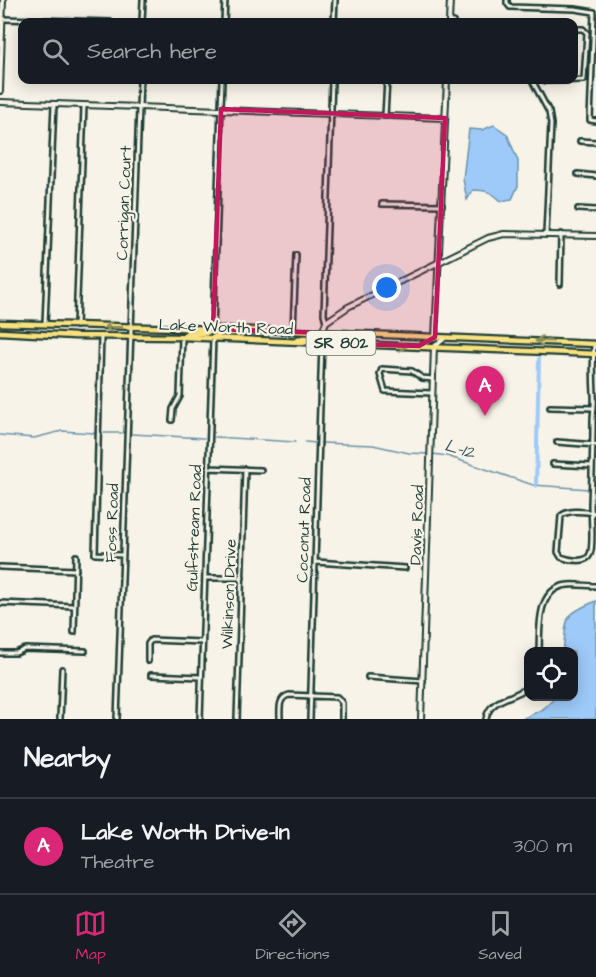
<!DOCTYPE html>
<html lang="en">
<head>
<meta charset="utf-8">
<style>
	:root { --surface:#171b24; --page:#20242c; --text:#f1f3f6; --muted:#9ea1a6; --line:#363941; --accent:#db2777 }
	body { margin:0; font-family:"Architects Daughter",sans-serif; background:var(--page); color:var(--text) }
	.controls { position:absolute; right:18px; bottom:18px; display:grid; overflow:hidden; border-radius:12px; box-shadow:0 3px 15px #0003 }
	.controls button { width:54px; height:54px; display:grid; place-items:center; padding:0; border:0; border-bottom:2px solid var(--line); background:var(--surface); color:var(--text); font:30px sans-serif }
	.you { position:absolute; left:387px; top:288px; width:21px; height:21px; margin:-15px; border:4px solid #fff; border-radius:50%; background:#1a73e8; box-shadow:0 0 0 9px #1a73e833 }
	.badge { display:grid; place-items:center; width:39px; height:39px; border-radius:50%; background:var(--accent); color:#fff; font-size:20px; font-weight:700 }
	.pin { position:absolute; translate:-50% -50px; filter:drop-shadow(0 2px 3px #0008) }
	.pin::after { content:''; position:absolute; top:32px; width:21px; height:18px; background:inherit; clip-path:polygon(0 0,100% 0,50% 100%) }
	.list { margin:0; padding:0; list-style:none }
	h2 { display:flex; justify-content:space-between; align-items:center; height:78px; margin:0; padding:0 24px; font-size:26px }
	h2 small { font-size:20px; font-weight:400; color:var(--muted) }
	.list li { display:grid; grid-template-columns:39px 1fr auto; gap:18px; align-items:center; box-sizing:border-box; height:96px; padding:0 24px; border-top:2px solid var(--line) }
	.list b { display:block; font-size:22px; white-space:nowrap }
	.list p { margin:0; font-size:20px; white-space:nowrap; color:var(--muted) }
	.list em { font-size:20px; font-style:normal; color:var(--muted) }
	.icon { flex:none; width:33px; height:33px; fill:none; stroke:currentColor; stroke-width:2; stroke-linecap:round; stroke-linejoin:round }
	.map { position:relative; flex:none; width:596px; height:719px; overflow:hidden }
	.search { position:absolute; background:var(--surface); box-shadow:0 3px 15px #0003; left:18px; right:18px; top:18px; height:66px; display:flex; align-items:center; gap:15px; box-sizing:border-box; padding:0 21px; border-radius:12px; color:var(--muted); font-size:22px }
	.sheet { height:174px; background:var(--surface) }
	nav { display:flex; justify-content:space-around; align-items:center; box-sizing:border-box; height:84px; border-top:2px solid var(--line); background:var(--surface); font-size:16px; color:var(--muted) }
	nav a { display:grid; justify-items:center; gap:3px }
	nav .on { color:var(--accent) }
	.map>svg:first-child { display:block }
</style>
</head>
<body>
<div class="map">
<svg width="596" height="719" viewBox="0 0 596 719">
	<rect width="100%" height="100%" fill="#f7f3e8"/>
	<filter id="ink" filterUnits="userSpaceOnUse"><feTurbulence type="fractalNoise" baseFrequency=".0167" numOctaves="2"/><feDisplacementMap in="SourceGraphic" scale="12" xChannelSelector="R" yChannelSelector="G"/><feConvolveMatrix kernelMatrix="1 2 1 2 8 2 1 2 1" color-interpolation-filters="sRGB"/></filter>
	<g filter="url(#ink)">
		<!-- water -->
		<path fill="#9dcaf8" stroke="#6b92aa" stroke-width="1.5" d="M494,125l13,9 11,27v25l-6,13 -11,2c-9,-9 -15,-11 -28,-11l-6,10 -4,-21 6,-50 13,1z
			M596,601v118h-74l21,-10 13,-12 18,-1v-44l-11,-1c5,-35 -2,-35 33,-50z"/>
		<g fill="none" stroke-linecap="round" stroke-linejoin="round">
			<!-- stream -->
			<path stroke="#6b92aa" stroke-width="1.5" d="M102,433h20
				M132,434l72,4
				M0,435l34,3 28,-7 32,2
				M215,437l80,5
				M305,442l11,1
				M322,443l51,2 36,8 19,1
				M433,454l14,2 86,29 56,4
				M595,489h1"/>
			<!-- canal -->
			<path stroke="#9dcaf8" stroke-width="4" d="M536,486l3,-127"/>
			<!-- minor casing -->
			<g stroke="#1f3d34" stroke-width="8">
				<path id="minor" d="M507,0v3l3,4 65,2 19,3 -4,108 6,1
					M3,19l107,3
					M142,22l1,-22
					M224,22l1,-22
					M334,22l1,-22
					M451,22h2
					M532,80l17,32 2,12 -5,110
					M543,80l4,1 37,-1 3,-47 -4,-4h-9
					M385,116l2,-36
					M580,141l16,1
					M578,174l18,2
					M382,204l60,1
					M578,209l18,1
					M560,284l1,-50
					M326,322l-2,-8 8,-234
					M45,324l9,-220
					M76,326l8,-220
					M213,329l9,-249
					M293,331l3,-76
					M101,336l-6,218 28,1
					M594,344c-1,17 -1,33 0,50 1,9 -1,18 -1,27 0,28 -1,55 -2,83 0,11 3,42 -1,50 -3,10 -22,6 -29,3l-3,-5 3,-36c8,-7 24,-4 35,-3
					M432,393l-47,-2 -5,-17 2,-5 30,2 10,7 11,1
					M550,407l43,1
					M172,420l1,-11 7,-13 2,-59
					M557,442l39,3
					M553,464l39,2
					M208,468l53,2
					M316,562l89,6
					M0,567l76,3
					M205,578h37
					M0,603l74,3
					M74,632l2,-76
					M539,652c1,-24 -3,-64 29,-67 9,-1 19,1 28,1
					M0,653h16l9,-4 60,2
					M148,661v-17l3,-4 51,2
					M151,675l50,2
					M368,677l55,4
					M60,719l2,-50
					M117,719l23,-639
					M200,719l13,-381
					M237,719l8,-250
					M280,719c0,-10 -2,-21 9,-24l48,2 5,6v16
					M310,719l12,-376
					M486,719c3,-21 29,-21 42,-32"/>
			</g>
			<!-- tertiary casing -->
			<g stroke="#1f3d34" stroke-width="8">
				<path id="tertiary" d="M449,22l1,-22
					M0,91l3,-91
					M0,102l445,16
					M322,332l4,-10 22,-15 140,-69 16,-4 92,2
					M420,346l15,-9 12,-257
					M421,719l13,-372 11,-9"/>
			</g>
			<!-- primary casing -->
			<g stroke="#1f3d34" stroke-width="9">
				<path id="primary" d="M0,323l293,8 303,13
					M0,332l75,4 107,1 414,17
					M183,336l4,-3h19l7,-4
					M213,338l7,-5h20l3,-3
					M297,340l5,-2h16l4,-6
					M322,343l4,-6 21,-2"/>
			</g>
			<!-- minor -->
			<use href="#minor" stroke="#f7f3e8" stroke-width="3"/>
			<!-- tertiary -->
			<use href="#tertiary" stroke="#f7f3e8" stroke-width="4"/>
			<!-- primary -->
			<use href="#primary" stroke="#fae180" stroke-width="4.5"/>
		</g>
		<!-- one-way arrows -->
		<defs><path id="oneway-shaft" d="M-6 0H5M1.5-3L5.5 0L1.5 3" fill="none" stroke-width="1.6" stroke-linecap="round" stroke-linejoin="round" transform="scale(1.5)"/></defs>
		<g stroke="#8c8f5a">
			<use href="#oneway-shaft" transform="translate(113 327) rotate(-179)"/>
			<use href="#oneway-shaft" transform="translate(544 341) rotate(-178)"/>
			<use href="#oneway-shaft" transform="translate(398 346) rotate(2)"/>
		</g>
	</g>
	<!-- marked area -->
	<path fill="#c2185b" fill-opacity="0.2" stroke="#c2185b" stroke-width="4.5" stroke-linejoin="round" d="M221,109l224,9 -10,219 -16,9 -97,-3 2,-10 -111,-4z"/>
	<g text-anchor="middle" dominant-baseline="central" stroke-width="4.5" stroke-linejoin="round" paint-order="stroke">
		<!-- shield labels -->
		<rect fill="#f7f3e8" stroke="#60746a" stroke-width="1.5" x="306.5" y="331" width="69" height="24" rx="4.5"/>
		<g font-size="15" font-weight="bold" fill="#1f3d34">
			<text x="341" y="343">SR 802</text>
		</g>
		<!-- street labels -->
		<g font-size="16" fill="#1f3d34" stroke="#f7f3e8">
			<text transform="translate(124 203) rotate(-88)">Corrigan Court</text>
			<text transform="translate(226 327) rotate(2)">Lake Worth Road</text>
			<text transform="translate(112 523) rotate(-88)">Foss Road</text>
			<text transform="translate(417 525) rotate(-88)">Davis Road</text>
			<text transform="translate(194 528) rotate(-88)">Gulfstream Road</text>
			<text transform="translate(304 530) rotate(-88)">Coconut Road</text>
			<text transform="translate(229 594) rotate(-88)">Wilkinson Drive</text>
		</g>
		<!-- water labels -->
		<g font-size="18" font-style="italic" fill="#38595b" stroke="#f7f3e8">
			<text transform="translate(460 449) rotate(16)">L-12</text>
		</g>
	</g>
</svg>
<div class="controls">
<button><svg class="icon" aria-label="locate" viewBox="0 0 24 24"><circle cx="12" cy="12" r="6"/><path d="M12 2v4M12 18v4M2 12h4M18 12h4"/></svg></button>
</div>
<div class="you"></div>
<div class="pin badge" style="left:485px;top:416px">A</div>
<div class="search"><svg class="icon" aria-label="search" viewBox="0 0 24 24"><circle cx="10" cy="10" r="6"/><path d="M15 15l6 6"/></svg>Search here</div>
</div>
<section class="sheet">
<h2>Nearby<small></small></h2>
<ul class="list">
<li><span class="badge">A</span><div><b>Lake Worth Drive-In</b><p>Theatre</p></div><em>300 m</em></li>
</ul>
</section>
<nav>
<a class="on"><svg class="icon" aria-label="map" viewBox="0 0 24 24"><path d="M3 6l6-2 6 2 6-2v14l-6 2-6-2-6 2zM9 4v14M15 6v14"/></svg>Map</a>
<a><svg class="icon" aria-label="directions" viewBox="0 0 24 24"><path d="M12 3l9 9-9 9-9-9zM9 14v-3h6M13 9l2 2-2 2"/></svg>Directions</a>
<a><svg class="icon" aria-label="saved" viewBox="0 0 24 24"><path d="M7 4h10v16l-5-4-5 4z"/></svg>Saved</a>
</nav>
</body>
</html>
